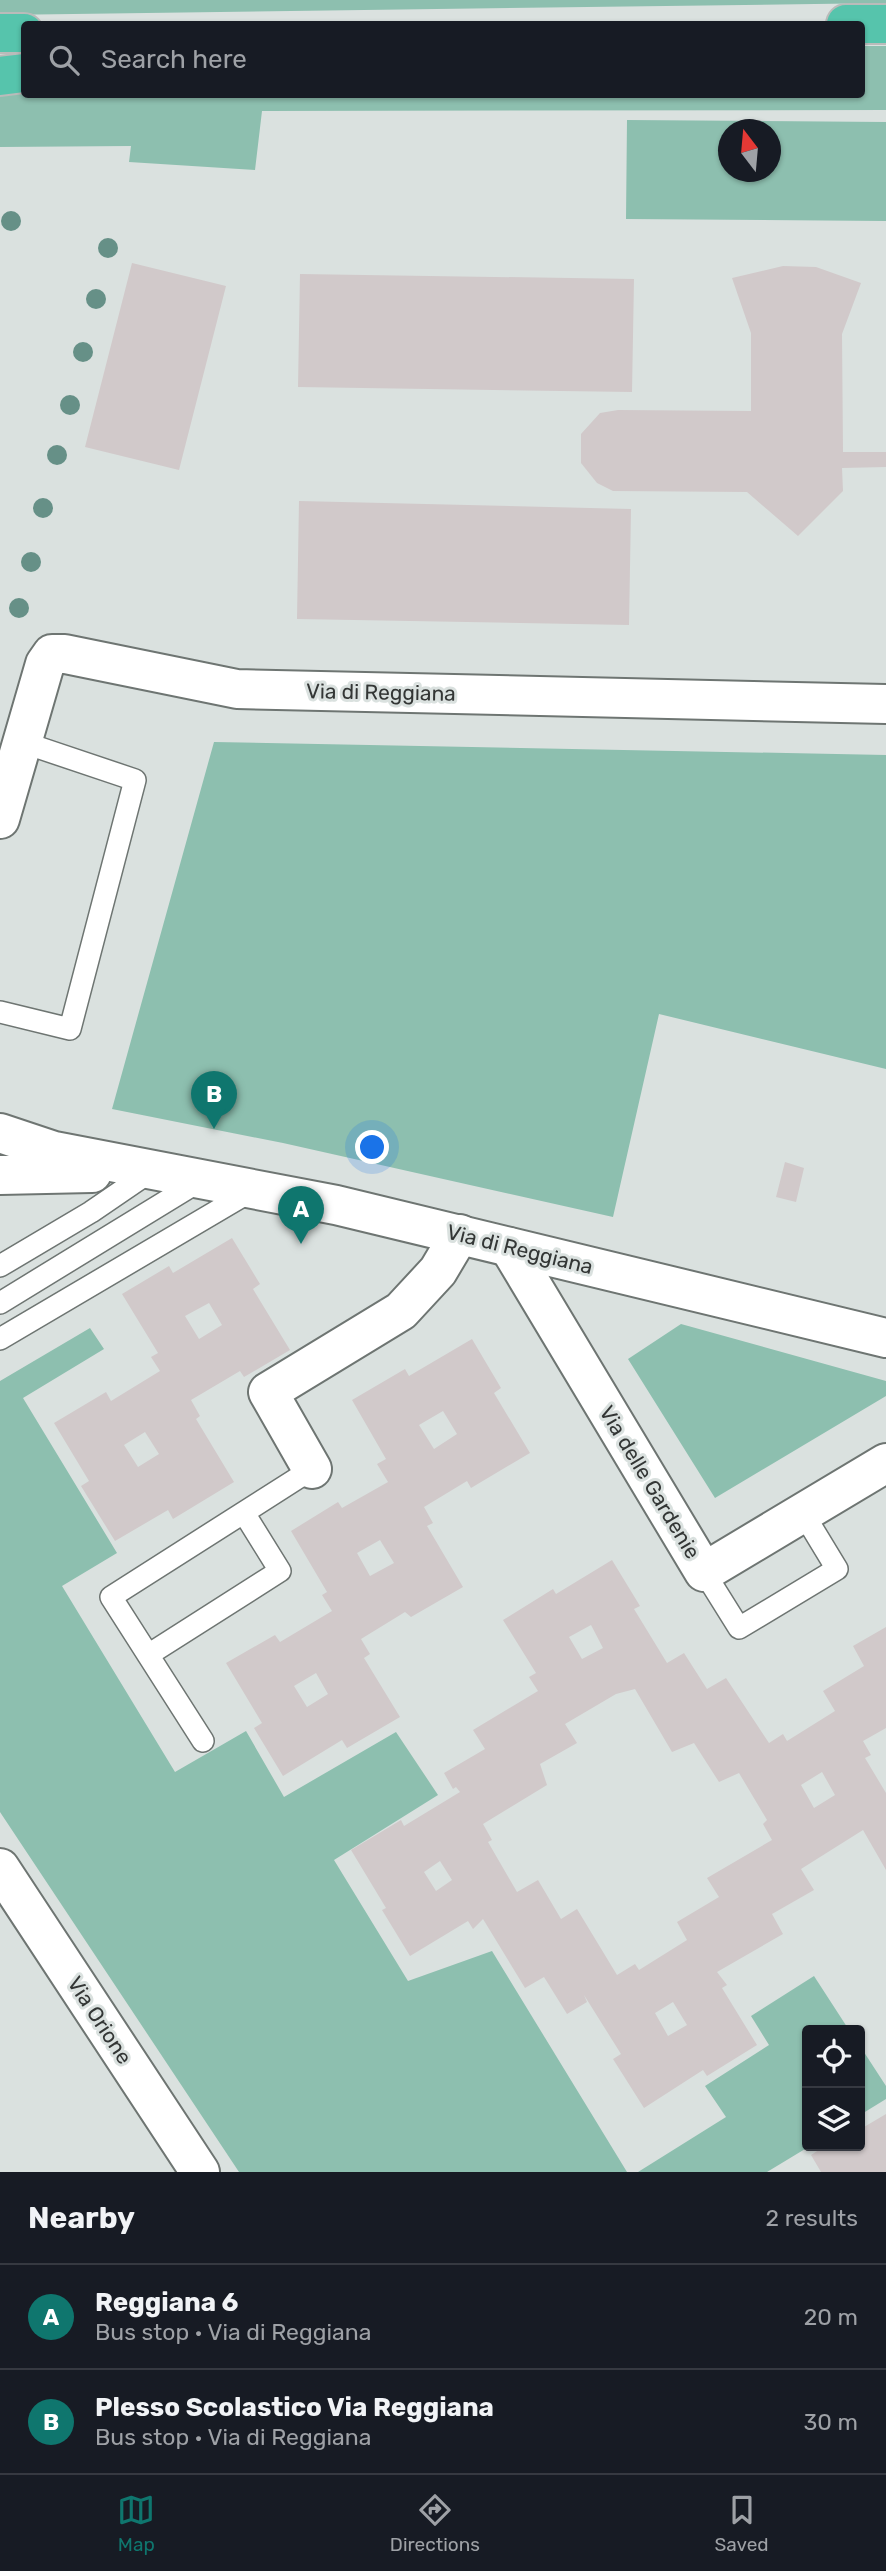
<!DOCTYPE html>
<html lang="en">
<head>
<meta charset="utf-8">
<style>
	:root { --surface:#171b24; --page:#20242c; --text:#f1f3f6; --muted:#9ea1a6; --line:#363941; --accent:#0f766e }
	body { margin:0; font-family:Rubik,sans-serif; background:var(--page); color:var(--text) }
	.controls { position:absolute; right:21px; bottom:21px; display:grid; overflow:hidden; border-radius:7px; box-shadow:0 2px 5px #0004 }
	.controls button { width:63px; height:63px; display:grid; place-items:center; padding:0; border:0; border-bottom:2px solid var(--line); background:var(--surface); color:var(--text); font:35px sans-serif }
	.compass { position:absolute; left:718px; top:119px; width:63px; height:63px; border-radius:50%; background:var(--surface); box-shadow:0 2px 5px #0004; rotate:344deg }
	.you { position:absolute; left:373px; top:1148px; width:24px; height:24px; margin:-18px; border:5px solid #fff; border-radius:50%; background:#1a73e8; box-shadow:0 0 0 10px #1a73e833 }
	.badge { display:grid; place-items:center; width:46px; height:46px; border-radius:50%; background:var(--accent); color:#fff; font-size:23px; font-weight:700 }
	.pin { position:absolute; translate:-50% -58px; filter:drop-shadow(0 2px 4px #0008) }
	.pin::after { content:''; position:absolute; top:37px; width:24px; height:21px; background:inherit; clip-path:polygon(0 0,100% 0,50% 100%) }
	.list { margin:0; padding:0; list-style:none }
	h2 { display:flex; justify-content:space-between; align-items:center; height:91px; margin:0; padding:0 28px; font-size:30px }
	h2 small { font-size:23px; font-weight:400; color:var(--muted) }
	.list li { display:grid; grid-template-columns:46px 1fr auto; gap:21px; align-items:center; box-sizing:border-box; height:105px; padding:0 28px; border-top:2px solid var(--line) }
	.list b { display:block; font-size:26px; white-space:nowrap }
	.list p { margin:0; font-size:23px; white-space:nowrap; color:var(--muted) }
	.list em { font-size:23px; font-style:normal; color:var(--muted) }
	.icon { flex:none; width:38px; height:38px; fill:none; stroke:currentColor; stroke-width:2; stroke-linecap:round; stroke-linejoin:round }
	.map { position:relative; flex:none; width:886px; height:2172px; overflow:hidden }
	.search { position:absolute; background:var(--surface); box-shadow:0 2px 5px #0004; left:21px; right:21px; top:21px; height:77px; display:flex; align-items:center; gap:18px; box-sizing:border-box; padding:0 24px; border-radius:7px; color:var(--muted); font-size:26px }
	.sheet { height:301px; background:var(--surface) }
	nav { display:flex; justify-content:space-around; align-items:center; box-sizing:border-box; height:98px; border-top:2px solid var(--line); background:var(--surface); font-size:19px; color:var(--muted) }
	nav a { display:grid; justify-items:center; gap:4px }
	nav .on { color:var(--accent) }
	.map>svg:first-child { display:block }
</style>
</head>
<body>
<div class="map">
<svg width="886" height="2172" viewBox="0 0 886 2172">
	<rect width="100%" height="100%" fill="#dae1df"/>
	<!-- green -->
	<path fill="#8dbfaf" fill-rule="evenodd" d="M0,0h886v3l-886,12z
		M862,46h24v64l-624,1 -7,59 -126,-8 2,-16 -131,1v-51l24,-6v4h838z
		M627,120l259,2v99l-260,-2zM728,130h42v42h-42z
		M214,742l672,13v314l-227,-55 -46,203 -330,-74 -171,-34z
		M681,1324l205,57v15l-171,102 -87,-139z
		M90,1328l14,21 -81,49 94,155 -55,33 113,186 71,-41 38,66 112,-65 42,63 -104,65 74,121 84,-30 135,221h-388l-239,-360v-431z
		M814,1976l35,54h-42v116h3l-43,26h-129l88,-55 -21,-31 64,-41 -18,-29z
		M860,2046l26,40v13l-26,16z"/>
	<!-- building -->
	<path fill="#d1c9ca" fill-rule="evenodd" d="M132,263l94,23 -47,184 -94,-23z
		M783,266l33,1 45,16 -19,51 1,118h43v15l-44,1 1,23 -45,45 -51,-44 -134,-1 -16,-8 -16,-20v-29l19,-21 18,-3 133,1v-78l-19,-55z
		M300,274l334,5 -2,113 -334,-5z
		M299,501l332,8 -2,116 -332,-6z
		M785,1162l19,6 -8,34 -20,-5z
		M232,1238l28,46 -7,5 37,61 -46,27 -4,-6 -49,29 9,16 -4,3 38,63 -61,37 -5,-9 -53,31 -34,-55 8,-5 -35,-58 52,-31 5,9 49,-30 -9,-14 7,-4 -36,-59 47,-28 4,7zM209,1303l13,22 -23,14 -14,-23zM145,1432l14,22 -21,13 -14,-22z
		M472,1339l29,49 -7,5 36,60 -59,35 -4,-7 -43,26 9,16 -6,3 36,61 -52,30 -6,-5 -44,27 9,15 -6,4 36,59 -53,31 -5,-8 -59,36 -29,-48 8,-5 -36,-60 49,-28 5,7 52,-31 -10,-16 5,-3 -36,-61 47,-29 4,6 46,-26 -11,-18 9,-5 -34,-59 53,-31 4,7zM443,1411l14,23 -23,15 -15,-24zM380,1540l14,23 -24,13 -13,-23zM316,1673l12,21 -21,13 -13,-21z
		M612,1560l28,46 -6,3 33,54 17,-10 23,36 19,-11 43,65 14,-9 4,7 48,-30 -12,-20 41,-25 -11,-20 33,-19v101l-23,13 8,14 -6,3 21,35v77l-23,-40 -62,39 13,21 -42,24 11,20 -66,38 10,13 -5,3 35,57 -50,31 -4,-6 -59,38 -31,-49 8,-5 -37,-59 3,7 -20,12 -23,-37 -19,11 -42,-69 -10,10 -5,-8 -58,35 -28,-46 4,-2 -35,-58 50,-30 3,6 56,-34 -4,-5 -3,2 -9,-16 41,-24 -12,-19 65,-39 -9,-14 7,-4 -33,-53 50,-31 3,5zM591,1625l12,23 -21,11 -13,-22zM635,1689l37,63 22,-9 25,39 20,-9 28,47 -4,4 9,16 -65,38 12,19 -42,25 10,18 -48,30 -4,-6 -18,11 -40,-66 -16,10 -23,-39 -21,12 -29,-50 4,-2 -9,-16 64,-39 -7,-21 37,-21 -12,-19 51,-30zM822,1772l13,23 -21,13 -13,-23zM440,1861l12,19 -16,11 -12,-19zM673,2002l14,23 -19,11 -13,-23z
		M886,2114v58h-65l-10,-17 14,-9h35v-22l2,-1 2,4z"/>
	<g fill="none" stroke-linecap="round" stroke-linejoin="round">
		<!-- service casing -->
		<g stroke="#6e7572" stroke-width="24">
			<path id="service" d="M0,1012l70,17 65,-249 -113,-38
				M0,1266l91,-54 60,-41
				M0,1303l201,-123
				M0,1339l251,-148
				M704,1572l35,56 98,-59 -34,-56
				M148,1655l132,-84 -36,-58
				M203,1741l-92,-144 201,-128"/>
		</g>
		<!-- minor casing -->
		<g stroke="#6e7572" stroke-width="42">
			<path id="minor" d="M0,819l45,-155 7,-10h13l172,35 649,15
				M509,1247l195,325 182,-109
				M312,1469l-44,-77 133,-81 37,-40 22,-37
				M0,1868l200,304"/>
		</g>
		<!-- tertiary casing -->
		<g stroke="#6e7572" stroke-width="42">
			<path id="tertiary" d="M0,1133l54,18 282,54 550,133
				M0,1175l92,-2"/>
		</g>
		<!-- trunk casing -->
		<g stroke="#babbba" stroke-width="42">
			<path id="trunk" d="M846,24h40
				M0,33h24
				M0,76l24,-3"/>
		</g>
		<!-- service -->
		<use href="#service" stroke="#fff" stroke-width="21"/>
		<!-- minor -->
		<use href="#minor" stroke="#fff" stroke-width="38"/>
		<!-- tertiary -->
		<use href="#tertiary" stroke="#fff" stroke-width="38"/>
		<!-- trunk -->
		<use href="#trunk" stroke="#56c4ac" stroke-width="38"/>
	</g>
	<!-- trees -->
	<g fill="#669087">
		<circle cx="11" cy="221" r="10"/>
		<circle cx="108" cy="248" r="10"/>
		<circle cx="96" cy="299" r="10"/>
		<circle cx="83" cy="352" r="10"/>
		<circle cx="70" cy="405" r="10"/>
		<circle cx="57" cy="455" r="10"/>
		<circle cx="43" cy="508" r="10"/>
		<circle cx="31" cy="562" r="10"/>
		<circle cx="19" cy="608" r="10"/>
	</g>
	<g text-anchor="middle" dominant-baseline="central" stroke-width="6" stroke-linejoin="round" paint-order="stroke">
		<!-- street labels -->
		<g font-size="21" fill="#333635" stroke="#dae1df">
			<text transform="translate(381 692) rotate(1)">Via di Reggiana</text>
			<text transform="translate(520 1249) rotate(14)">Via di Reggiana</text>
			<text transform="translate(650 1482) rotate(59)">Via delle Gardenie</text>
			<text transform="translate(100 2020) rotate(57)">Via Orione</text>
		</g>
	</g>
</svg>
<div class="controls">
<button><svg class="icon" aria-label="locate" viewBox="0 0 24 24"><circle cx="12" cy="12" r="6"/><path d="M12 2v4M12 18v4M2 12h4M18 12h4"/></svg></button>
<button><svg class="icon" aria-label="layers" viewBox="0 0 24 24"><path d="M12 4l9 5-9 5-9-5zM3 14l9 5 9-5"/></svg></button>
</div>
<svg class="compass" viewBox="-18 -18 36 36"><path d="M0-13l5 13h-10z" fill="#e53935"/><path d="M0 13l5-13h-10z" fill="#9ea1a6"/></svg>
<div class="you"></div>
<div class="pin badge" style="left:301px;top:1244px">A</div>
<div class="pin badge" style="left:214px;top:1129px">B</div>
<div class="search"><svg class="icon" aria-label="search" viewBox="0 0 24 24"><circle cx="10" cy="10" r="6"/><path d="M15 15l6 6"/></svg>Search here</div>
</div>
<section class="sheet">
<h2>Nearby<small>2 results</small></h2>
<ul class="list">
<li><span class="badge">A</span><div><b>Reggiana 6</b><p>Bus stop · Via di Reggiana</p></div><em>20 m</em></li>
<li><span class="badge">B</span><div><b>Plesso Scolastico Via Reggiana</b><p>Bus stop · Via di Reggiana</p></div><em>30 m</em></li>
</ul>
</section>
<nav>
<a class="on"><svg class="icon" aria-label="map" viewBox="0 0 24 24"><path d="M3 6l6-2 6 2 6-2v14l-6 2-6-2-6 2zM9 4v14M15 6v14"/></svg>Map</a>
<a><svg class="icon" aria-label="directions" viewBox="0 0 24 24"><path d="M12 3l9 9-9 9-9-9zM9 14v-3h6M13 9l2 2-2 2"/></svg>Directions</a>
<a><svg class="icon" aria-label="saved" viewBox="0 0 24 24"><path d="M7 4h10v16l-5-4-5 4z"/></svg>Saved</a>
</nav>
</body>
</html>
